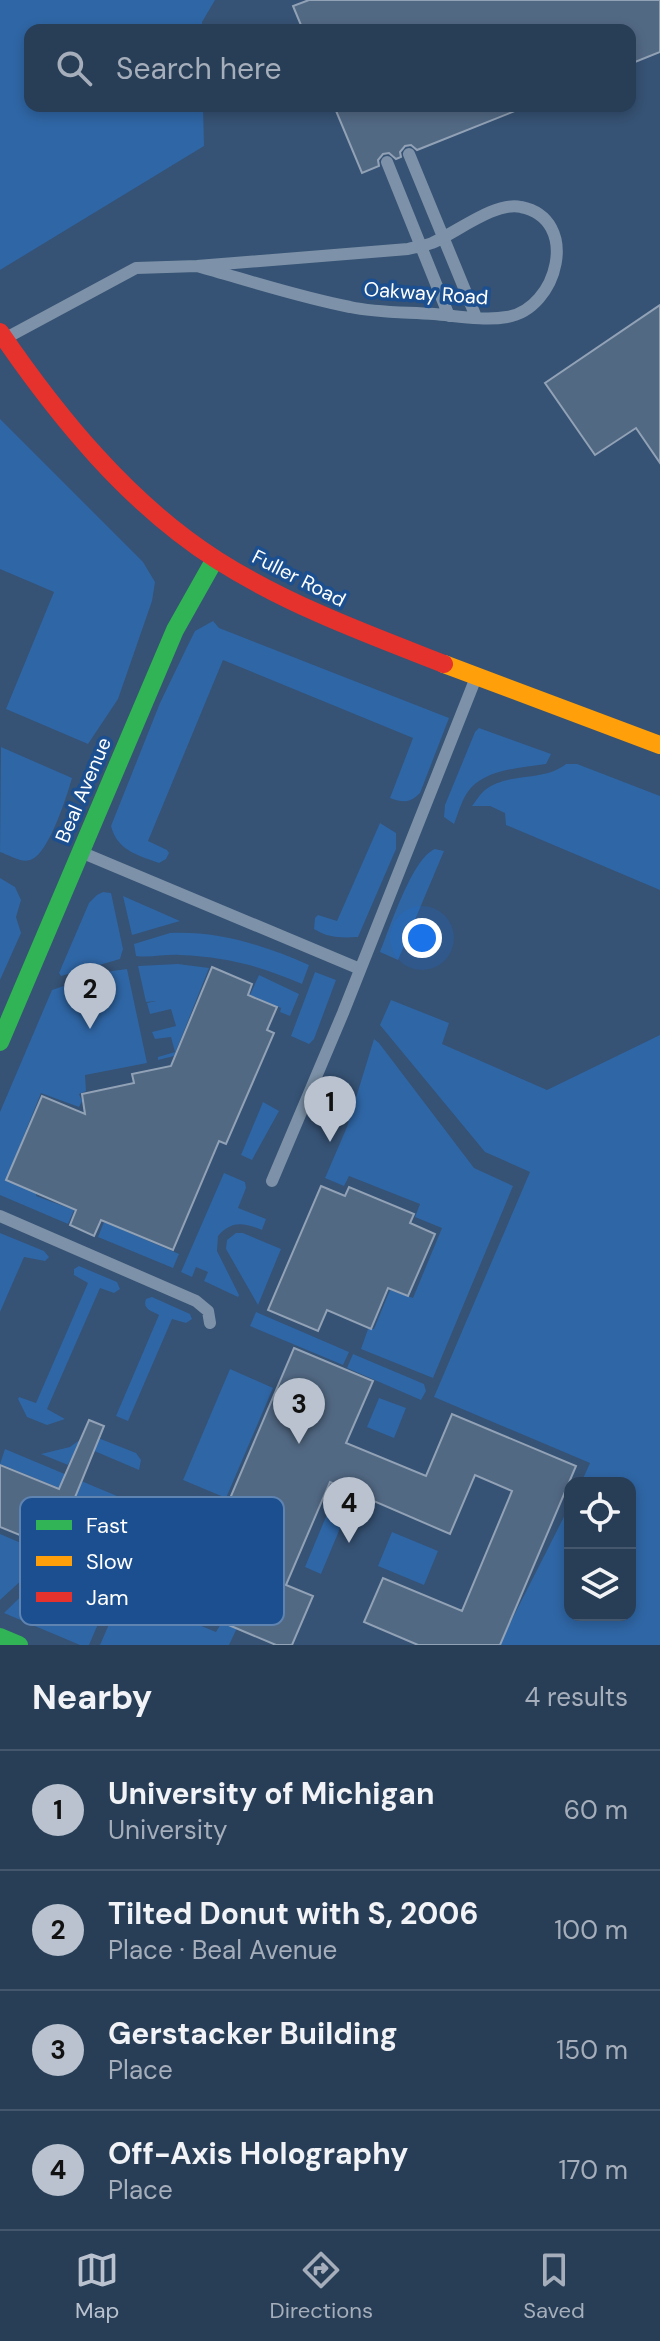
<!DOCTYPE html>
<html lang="en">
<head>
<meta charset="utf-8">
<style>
	:root { --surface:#283e57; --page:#30455d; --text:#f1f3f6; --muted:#a5aeba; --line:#44576d; --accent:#b9c2ce }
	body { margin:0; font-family:"DM Sans",sans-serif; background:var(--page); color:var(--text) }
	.controls { position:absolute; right:24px; bottom:24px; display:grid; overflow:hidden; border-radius:16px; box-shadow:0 4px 12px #0003 }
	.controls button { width:72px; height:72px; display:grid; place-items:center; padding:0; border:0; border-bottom:2px solid var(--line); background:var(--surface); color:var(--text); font:40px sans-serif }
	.you { position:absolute; left:422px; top:938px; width:28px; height:28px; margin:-20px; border:6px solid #fff; border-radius:50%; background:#1a73e8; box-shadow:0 0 0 12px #1a73e833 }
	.badge { display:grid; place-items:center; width:52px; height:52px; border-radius:50%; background:var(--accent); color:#111; font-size:26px; font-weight:700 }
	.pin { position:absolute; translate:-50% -66px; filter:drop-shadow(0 2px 4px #0008) }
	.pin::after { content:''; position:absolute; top:42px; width:28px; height:24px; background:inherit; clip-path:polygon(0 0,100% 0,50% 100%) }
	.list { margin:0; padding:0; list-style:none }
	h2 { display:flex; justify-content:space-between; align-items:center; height:104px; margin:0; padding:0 32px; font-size:34px }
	h2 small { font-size:26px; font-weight:400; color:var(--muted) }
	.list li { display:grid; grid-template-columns:52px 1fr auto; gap:24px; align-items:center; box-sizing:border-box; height:120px; padding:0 32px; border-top:2px solid var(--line) }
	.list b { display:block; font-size:30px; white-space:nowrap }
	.list p { margin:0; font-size:26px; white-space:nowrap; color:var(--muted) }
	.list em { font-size:26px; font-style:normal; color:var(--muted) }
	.icon { flex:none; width:44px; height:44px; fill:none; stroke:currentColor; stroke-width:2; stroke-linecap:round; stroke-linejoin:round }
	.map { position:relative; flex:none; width:660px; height:1645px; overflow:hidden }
	.search { position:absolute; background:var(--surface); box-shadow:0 4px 12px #0003; left:24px; right:24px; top:24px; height:88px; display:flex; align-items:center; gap:20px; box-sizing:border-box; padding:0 28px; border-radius:16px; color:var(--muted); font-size:30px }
	.sheet { height:584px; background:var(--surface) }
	nav { display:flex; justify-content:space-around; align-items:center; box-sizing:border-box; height:112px; border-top:2px solid var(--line); background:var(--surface); font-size:22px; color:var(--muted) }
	nav a { display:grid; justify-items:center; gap:4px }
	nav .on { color:var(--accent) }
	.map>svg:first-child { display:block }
</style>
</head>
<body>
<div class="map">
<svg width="660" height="1645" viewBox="0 0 660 1645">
	<rect width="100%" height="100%" fill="#365274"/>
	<!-- green -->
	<path fill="#2f66a5" d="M0,0h215l-13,22v8h-172v76h173l1,40 -204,124z
		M0,419l143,143 12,20 -3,19 -34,98 -30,45 -82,-35 48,-117 -54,-23z
		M213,621l6,7 230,90 -29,75c-10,10 -16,10 -30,5l23,-60 -190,-78 -75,181 19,9 2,3 -3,6 -7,4c-22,-8 -42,-13 -48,-37l49,-123 27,-56 8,-16z
		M479,728l72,26 -5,10c-26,4 -63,5 -79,29 -6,9 -9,21 -13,31l-10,-7 1,-12 30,-73z
		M1,747l71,31c-5,18 -24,78 -42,82 -9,3 -21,-5 -30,-8z
		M566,764h11l83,32v94l-154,-65 -1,-12 -15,-7h-18c4,-5 8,-12 13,-16 22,-18 59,-8 81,-26z
		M380,823l16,10v16l-38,88c-18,1 -29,1 -44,-8l1,-11 3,-3 19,6z
		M435,849l9,2 -46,109 -18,-8c10,-24 32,-94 55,-103z
		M0,878l15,9 6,13 -5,17 5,16 -21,47z
		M103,892l8,1 12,56 -3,10 -59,17 -2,-3 30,-70 8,-8z
		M123,896l57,25 -48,14z
		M170,933c50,-2 93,12 139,32l-7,19c-43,-18 -74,-27 -122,-29 -14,-1 -30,3 -44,1l-2,-12z
		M178,964l31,4 -35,88 -16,4v-3l17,-5 -4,-15 -16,2 -3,-7 24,-6 -5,-17 -21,5 -3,-11 9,-2 -10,1 -8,-36z
		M127,969l20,94 -62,12 1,16 -7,3 3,7 -3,6 -38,-14 -35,87 30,13v3l38,14 -6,14 -68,-29v-83l52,-122 53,-18z
		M315,972l21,8 -22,59 -5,5 -18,-8z
		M259,975l40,19 -9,22 -10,-4 1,-4 -31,-13z
		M391,1000l58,23 -7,21 105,46 113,-55v610h-161l71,-140v110h60v-132h-49l9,-20 -156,-66 96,-225 -45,-20 -105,-127z
		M374,1039l5,4 95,125 39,18 -80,192 -72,-29 7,-20h6l16,-39 23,8 29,-70 -27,-11 5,-13 -71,-28 -5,10 -19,-8 22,-51z
		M263,1102l16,9 -27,49 -11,-5z
		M224,1173l21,9 1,6 -8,20 28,11 -4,11c-18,-7 -30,-10 -44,6l-1,15 22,44 -1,2 -34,-16 4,-9 -12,-5 -4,10 -11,-5z
		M104,1222l75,32 -6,14 -75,-31z
		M0,1233l44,18 5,6 -4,4 -21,-4 -24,55z
		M236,1233h7l38,16 -23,56 -32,-56 1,-9z
		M79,1266l38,16 3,7 -6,4 -14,-5 -53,121 18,10 -18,6 -20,-8 -9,-18 1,-2 17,6 52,-120 -14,-8v-6z
		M152,1297l38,17 2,5 -6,4 -14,-4 -44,102 -12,-5 43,-101c-6,-4 -17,-5 -13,-16z
		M256,1312l93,40 -6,13 -93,-39z
		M353,1354l71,30 2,7 -5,9 -74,-32z
		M230,1369l43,19 -47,110 -43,-18z
		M379,1398l27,10 -12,30 -27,-11z
		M88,1434l48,19 5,7 -2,10 -61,-26 -10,21 -27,-11 29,-7z
		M5,1449l112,47 -21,53 -35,-14 16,-40 -77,-31z
		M124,1500l23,10 -58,135h-9l-76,-32 55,-54 6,-15 35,13z
		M330,1507l16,7 -25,60 -16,-7z
		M392,1532l46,19 -14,34 -46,-19z
		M0,1534l49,21 -49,45z
		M131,1573l15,5 16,19 -2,12 56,23 6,-10 15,6 -8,17h-129z"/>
	<!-- building -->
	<path fill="#526984" stroke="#92a2b6" stroke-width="2" d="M309,0h351v52l-30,12v-34h-327l-10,-24z
		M334,106h190l1,1 -108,43 -6,-5 -6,1 -5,6 1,5 -5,2 -7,-6 -6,1 -5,6 1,6 -17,7z
		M660,305v158l-24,-35 -41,27 -50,-72z
		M212,967l40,17 -4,11 29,12 -10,23 7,3 -48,111 -7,-3 -46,109 -72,-30 -7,16 -24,-11 6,-15 -70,-30 36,-84 43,18 -3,-20 52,-11 -2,-9 39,-8z
		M321,1186l24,10 4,-9 65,27 -4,9 25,11 -27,62 -20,-8 -17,41 -44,-19 -9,21 -50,-21z
		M294,1348l79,33 -27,62 80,33 26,-62 124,52 -76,179h-82l-54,-23 19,-44 79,33 50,-120 -37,-16 -25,59 -120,-52 -44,103 27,11 -21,49h-16l-135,-57 36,-84 43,18z
		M89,1420l15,6 -50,123 -54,-22v-62l59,24z"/>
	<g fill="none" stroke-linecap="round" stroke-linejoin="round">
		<!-- lane -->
		<path stroke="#7d92a8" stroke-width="12" d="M409,154l67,163
			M387,162l62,154
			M6,338l130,-70 61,-2 211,-17c8,-2 16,-3 24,-6 24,-10 63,-42 89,-36 60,12 37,102 -14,110 -22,4 -50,-1 -73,-3 -27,-2 -57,-1 -84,-7 -52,-10 -103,-27 -153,-41
			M83,853l277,116
			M272,1181l71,-168 132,-333
			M0,1216l196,85 12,10 2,12"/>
		<!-- fast -->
		<path stroke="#30b455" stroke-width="18" d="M0,1042l175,-412 40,-71
			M0,1637l19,8"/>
		<!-- slow -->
		<path stroke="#ff9f0a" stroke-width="18" d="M444,664l216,81"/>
		<!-- jam -->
		<path stroke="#e5322d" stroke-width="18" d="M0,332c58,85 129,172 217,228 71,45 150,74 227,104"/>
	</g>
	<g text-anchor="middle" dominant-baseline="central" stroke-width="7" stroke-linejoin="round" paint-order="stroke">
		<!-- street labels -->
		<g font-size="20" fill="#fff" stroke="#1b4f8f">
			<text transform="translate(426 293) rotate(4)">Oakway Road</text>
			<text transform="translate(299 578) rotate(27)">Fuller Road</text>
			<text transform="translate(83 790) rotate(-67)">Beal Avenue</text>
		</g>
	</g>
	<!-- legend -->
	<rect x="20" y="1497" width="264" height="128" rx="12" fill="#1b4f8f" stroke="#5f84b1" stroke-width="2"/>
	<rect x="36" y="1520" width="36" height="10" fill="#30b455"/>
	<rect x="36" y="1556" width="36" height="10" fill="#ff9f0a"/>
	<rect x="36" y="1592" width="36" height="10" fill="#e5322d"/>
	<g font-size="22" fill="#fff">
		<text x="86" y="1533">Fast</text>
		<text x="86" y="1569">Slow</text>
		<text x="86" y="1605">Jam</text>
	</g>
</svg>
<div class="controls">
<button><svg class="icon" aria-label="locate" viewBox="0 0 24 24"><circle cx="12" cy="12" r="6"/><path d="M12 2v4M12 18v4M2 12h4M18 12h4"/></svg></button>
<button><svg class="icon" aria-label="layers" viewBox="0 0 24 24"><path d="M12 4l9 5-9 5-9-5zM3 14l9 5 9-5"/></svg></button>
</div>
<div class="you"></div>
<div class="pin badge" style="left:330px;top:1142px">1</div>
<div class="pin badge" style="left:90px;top:1029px">2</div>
<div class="pin badge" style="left:299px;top:1444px">3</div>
<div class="pin badge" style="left:349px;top:1543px">4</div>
<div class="search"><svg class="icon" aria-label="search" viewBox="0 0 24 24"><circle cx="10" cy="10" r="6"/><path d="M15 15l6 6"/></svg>Search here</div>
</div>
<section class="sheet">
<h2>Nearby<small>4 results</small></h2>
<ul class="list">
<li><span class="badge">1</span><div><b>University of Michigan</b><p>University</p></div><em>60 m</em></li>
<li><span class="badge">2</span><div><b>Tilted Donut with S, 2006</b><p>Place · Beal Avenue</p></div><em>100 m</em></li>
<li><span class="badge">3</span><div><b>Gerstacker Building</b><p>Place</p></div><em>150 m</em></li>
<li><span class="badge">4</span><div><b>Off-Axis Holography</b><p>Place</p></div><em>170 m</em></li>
</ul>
</section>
<nav>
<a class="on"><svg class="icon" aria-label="map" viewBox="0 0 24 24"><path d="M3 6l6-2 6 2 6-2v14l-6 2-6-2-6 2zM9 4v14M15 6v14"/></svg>Map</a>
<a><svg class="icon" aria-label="directions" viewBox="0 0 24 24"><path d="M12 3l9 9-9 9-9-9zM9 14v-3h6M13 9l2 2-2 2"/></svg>Directions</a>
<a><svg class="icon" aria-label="saved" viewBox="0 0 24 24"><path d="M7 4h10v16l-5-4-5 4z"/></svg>Saved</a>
</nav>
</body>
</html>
